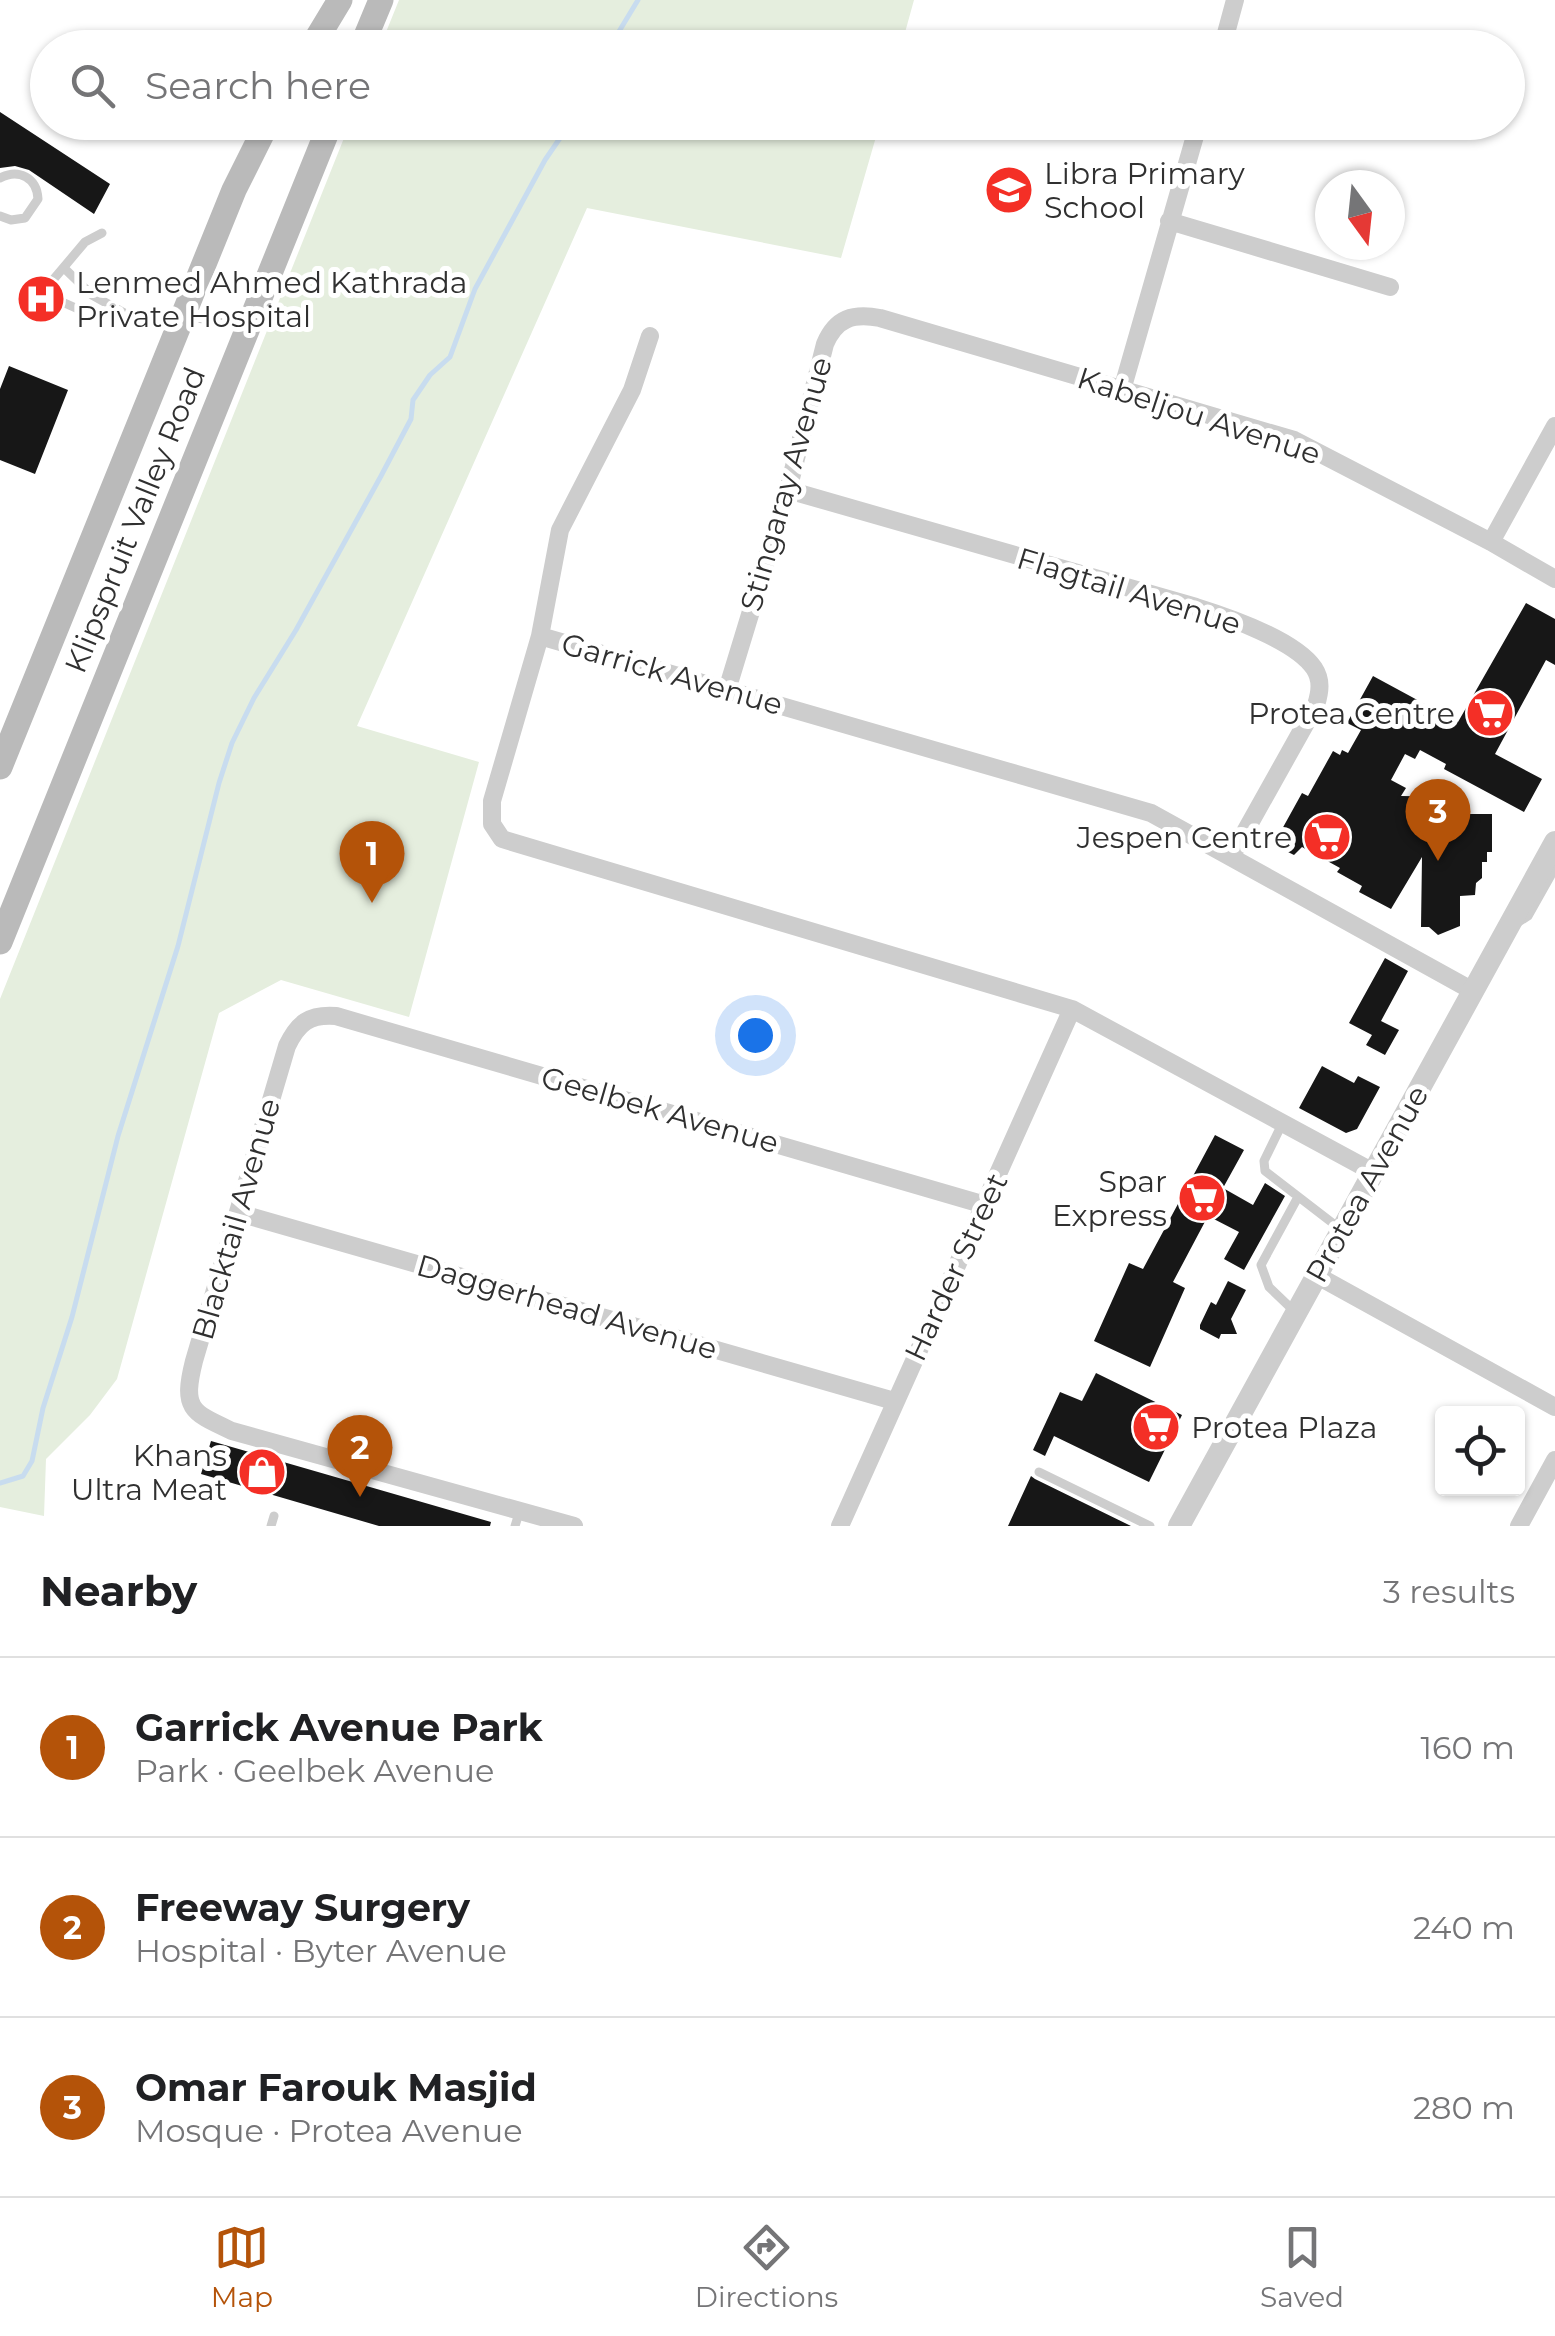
<!DOCTYPE html>
<html lang="en">
<head>
<meta charset="utf-8">
<style>
	:root { --surface:#fff; --page:#f2f2f2; --text:#202124; --muted:#757577; --line:#e0e0e0; --accent:#b45309 }
	body { margin:0; font-family:Montserrat,sans-serif; background:var(--page); color:var(--text) }
	.controls { position:absolute; right:30px; bottom:30px; display:grid; overflow:hidden; border-radius:10px; box-shadow:0 2px 8px #0004 }
	.controls button { width:90px; height:90px; display:grid; place-items:center; padding:0; border:0; border-bottom:2px solid var(--line); background:var(--surface); color:var(--text); font:50px sans-serif }
	.compass { position:absolute; left:1315px; top:170px; width:90px; height:90px; border-radius:50%; background:var(--surface); box-shadow:0 2px 8px #0004; rotate:165deg }
	.you { position:absolute; left:755px; top:1035px; width:35px; height:35px; margin:-25px; border:8px solid #fff; border-radius:50%; background:#1a73e8; box-shadow:0 0 0 15px #1a73e833 }
	.badge { display:grid; place-items:center; width:65px; height:65px; border-radius:50%; background:var(--accent); color:#fff; font-size:32px; font-weight:700 }
	.pin { position:absolute; translate:-50% -82px; filter:drop-shadow(0 2px 5px #0008) }
	.pin::after { content:''; position:absolute; top:52px; width:35px; height:30px; background:inherit; clip-path:polygon(0 0,100% 0,50% 100%) }
	.list { margin:0; padding:0; list-style:none }
	h2 { display:flex; justify-content:space-between; align-items:center; height:130px; margin:0; padding:0 40px; font-size:42px }
	h2 small { font-size:32px; font-weight:400; color:var(--muted) }
	.list li { display:grid; grid-template-columns:65px 1fr auto; gap:30px; align-items:center; box-sizing:border-box; height:180px; padding:0 40px; border-top:2px solid var(--line) }
	.list b { display:block; font-size:38px; white-space:nowrap }
	.list p { margin:0; font-size:32px; white-space:nowrap; color:var(--muted) }
	.list em { font-size:32px; font-style:normal; color:var(--muted) }
	.icon { flex:none; width:55px; height:55px; fill:none; stroke:currentColor; stroke-width:2; stroke-linecap:round; stroke-linejoin:round }
	.map { position:relative; flex:none; width:1555px; height:1526px; overflow:hidden }
	.search { position:absolute; background:var(--surface); box-shadow:0 2px 8px #0004; left:30px; right:30px; top:30px; height:110px; display:flex; align-items:center; gap:25px; box-sizing:border-box; padding:0 35px; border-radius:55px; color:var(--muted); font-size:38px }
	.sheet { height:670px; background:var(--surface) }
	nav { display:flex; justify-content:space-around; align-items:center; box-sizing:border-box; height:140px; border-top:2px solid var(--line); background:var(--surface); font-size:28px; color:var(--muted) }
	nav a { display:grid; justify-items:center; gap:5px }
	nav .on { color:var(--accent) }
	.map>svg:first-child { display:block }
</style>
</head>
<body>
<div class="map">
<svg width="1555" height="1526" viewBox="0 0 1555 1526">
	<rect width="100%" height="100%" fill="#fff"/>
	<!-- green -->
	<path fill="#e5eede" d="M399,0h515l-13,47h-521z
		M350,123h530l-39,135 -254,-50 -230,518 122,36 -70,255 -128,-37 -62,33 -102,366 -27,36 -44,44 -2,57 -44,-9v-508z"/>
	<g fill="none" stroke-linecap="round" stroke-linejoin="round">
		<!-- stream -->
		<path stroke="#c8dcef" stroke-width="5" d="M609,48l29,-48
			M0,1483l23,-7 9,-15 11,-53 29,-91 46,-181 60,-190 41,-163 13,-40 22,-45 42,-68 85,-154 30,-57 2,-19 17,-25 20,-18 25,-68 70,-129 26,-38"/>
	</g>
	<!-- building -->
	<path fill="#171717" d="M0,112l110,72 -16,30 -65,-44 -14,-4 -15,2z
		M9,366l59,24 -33,84 -35,-14v-71z
		M1526,603l29,16v46l-9,-5 -51,94 47,25 -18,33 -80,-43 2,-5 -26,-14 -5,9 -10,-5 -14,26 15,8 -5,8 62,1v17h29v38h-5v10h-5v16l-6,5 -1,12 -15,1v30l-22,9 -9,-8h-8l1,-70 -31,52 -32,-17 3,-6 -25,-14 3,-4 -38,-21 -8,8 -12,-6 2,-5 -8,-4 26,-47 6,3 25,-45 7,4 2,-5 6,3 13,-23 -14,-7 26,-47 85,46z
		M1385,958l23,13 -27,50 18,9 -14,25 -19,-10 6,-10 -23,-12z
		M1322,1066l32,17 4,-7 22,11 -23,42 -11,4 -47,-25z
		M1215,1135l29,15 -21,38 30,17 12,-22 20,13 -41,74 -20,-11 15,-27 -31,-16 -35,66 12,6 -35,79 -56,-26 35,-78 14,6z
		M1228,1281l18,9 -15,29 6,15h-16l-2,5 -19,-10v-4l11,-23 5,3z
		M1096,1373l86,42 -33,67 -95,-46 -9,20 -12,-6 27,-58 22,9z
		M211,1441l280,81 -1,4h-111l-178,-52z
		M1031,1476l4,3 96,47h-123z"/>
	<g fill="none" stroke-linecap="round" stroke-linejoin="round">
		<!-- service -->
		<path stroke="#cdcdcd" stroke-width="9" d="M0,178c19,-10 37,0 38,21l-13,19 -14,2 -11,-4
			M102,233l-17,9 -43,51 36,16 57,10 50,-3 61,10
			M64,268l28,27 34,19
			M1517,923l11,-7 27,-48
			M1282,1124l-18,37 1,10 74,57
			M1294,1311l-25,-24 -8,-22 37,-68
			M1039,1472l111,54
			M271,1526l3,-10
			M515,1526l5,-16"/>
		<!-- minor -->
		<path stroke="#cdcdcd" stroke-width="18" d="M1222,48l13,-48
			M1169,221l221,66
			M1122,390l77,-268
			M788,490l408,117c32,10 99,33 118,61 8,12 6,24 2,37l-85,152
			M1491,542l64,-116
			M540,636l20,-106 72,-140 18,-54
			M727,690l61,-200 37,-146c11,-26 28,-31 55,-26l414,122 197,102 64,37
			M1373,1172l-301,-163 -570,-170 -10,-15v-23l48,-165 611,177 322,178
			M239,1213l655,188
			M1316,1275l239,132
			M574,1526l-342,-95c-41,-19 -50,-22 -38,-70l93,-315c11,-23 22,-32 49,-30l649,189
			M840,1526l232,-517
			M1519,1526l36,-66"/>
		<!-- tertiary -->
		<path stroke="#cdcdcd" stroke-width="22" d="M1179,1526l376,-684"/>
		<!-- secondary -->
		<path stroke="#bababa" stroke-width="25" d="M311,48l29,-48
			M361,48l20,-48
			M0,767l234,-577 34,-68
			M0,942l331,-820"/>
	</g>
	<!-- icons -->
	<defs>
		<g id="school-disc" transform="scale(2.5)"><circle r="9.5" fill="#f42f26" stroke="#fff"/><path d="M0-5L7-2L0 1L-7-2ZM-4 1L0 2.5L4 1V4Q0 6-4 4Z" fill="#fff"/></g>
		<g id="hospital-disc" transform="scale(2.5)"><circle r="9.5" fill="#f42f26" stroke="#fff"/><path d="M-5-5h3v3.5h4V-5h3V5h-3V1.5h-4V5h-3Z" fill="#fff"/></g>
		<g id="supermarket-disc" transform="scale(2.5)"><circle r="9.5" fill="#f42f26" stroke="#fff"/><path d="M-6-5.5h2.5l.6 2H6L4.5 2H-2.5L-4.4-4H-6ZM-1.5 3.2a1.3 1.3 0 1 0 .1 0ZM3 3.2a1.3 1.3 0 1 0 .1 0Z" fill="#fff"/></g>
		<g id="shop-disc" transform="scale(2.5)"><circle r="9.5" fill="#f42f26" stroke="#fff"/><path d="M-5-2.5h2.3a2.7 3.5 0 0 1 5.4 0H5L5.5 6h-11ZM-1.5-2.5h3a1.5 2.3 0 0 0-3 0Z" fill="#fff"/></g>
	</defs>
	<g fill-rule="evenodd">
		<use href="#school-disc" x="1009" y="190"/>
		<use href="#hospital-disc" x="41" y="299"/>
		<use href="#supermarket-disc" x="1490" y="713"/>
		<use href="#supermarket-disc" x="1327" y="837"/>
		<use href="#supermarket-disc" x="1202" y="1198"/>
		<use href="#supermarket-disc" x="1156" y="1427"/>
		<use href="#shop-disc" x="262" y="1472"/>
	</g>
	<g text-anchor="middle" dominant-baseline="central" stroke-width="10" stroke-linejoin="round" paint-order="stroke">
		<!-- poi labels -->
		<g font-size="30" fill="#303030" stroke="#fff" text-anchor="end">
			<text x="1044" y="173" text-anchor="start">Libra Primary<tspan x="1044" dy="34">School</tspan></text>
			<text x="76" y="282" text-anchor="start">Lenmed Ahmed Kathrada<tspan x="76" dy="34">Private Hospital</tspan></text>
			<text x="1455" y="713">Protea Centre</text>
			<text x="1292" y="837">Jespen Centre</text>
			<text x="1167" y="1181">Spar<tspan x="1167" dy="34">Express</tspan></text>
			<text x="1191" y="1427" text-anchor="start">Protea Plaza</text>
			<text x="227" y="1455">Khans<tspan x="227" dy="34">Ultra Meat</tspan></text>
		</g>
		<!-- street labels -->
		<g font-size="30" fill="#303030" stroke="#fff">
			<text transform="translate(1199 416) rotate(18)">Kabeljou Avenue</text>
			<text transform="translate(786 484) rotate(-74)">Stingaray Avenue</text>
			<text transform="translate(135 520) rotate(-68)">Klipspruit Valley Road</text>
			<text transform="translate(1129 591) rotate(17)">Flagtail Avenue</text>
			<text transform="translate(672 674) rotate(16)">Garrick Avenue</text>
			<text transform="translate(660 1110) rotate(16)">Geelbek Avenue</text>
			<text transform="translate(1367 1184) rotate(-61)">Protea Avenue</text>
			<text transform="translate(236 1219) rotate(-74)">Blacktail Avenue</text>
			<text transform="translate(956 1267) rotate(-65)">Harder Street</text>
			<text transform="translate(567 1307) rotate(16)">Daggerhead Avenue</text>
		</g>
	</g>
</svg>
<div class="controls">
<button><svg class="icon" aria-label="locate" viewBox="0 0 24 24"><circle cx="12" cy="12" r="6"/><path d="M12 2v4M12 18v4M2 12h4M18 12h4"/></svg></button>
</div>
<svg class="compass" viewBox="-18 -18 36 36"><path d="M0-13l5 13h-10z" fill="#e53935"/><path d="M0 13l5-13h-10z" fill="#757577"/></svg>
<div class="you"></div>
<div class="pin badge" style="left:372px;top:903px">1</div>
<div class="pin badge" style="left:360px;top:1497px">2</div>
<div class="pin badge" style="left:1438px;top:861px">3</div>
<div class="search"><svg class="icon" aria-label="search" viewBox="0 0 24 24"><circle cx="10" cy="10" r="6"/><path d="M15 15l6 6"/></svg>Search here</div>
</div>
<section class="sheet">
<h2>Nearby<small>3 results</small></h2>
<ul class="list">
<li><span class="badge">1</span><div><b>Garrick Avenue Park</b><p>Park · Geelbek Avenue</p></div><em>160 m</em></li>
<li><span class="badge">2</span><div><b>Freeway Surgery</b><p>Hospital · Byter Avenue</p></div><em>240 m</em></li>
<li><span class="badge">3</span><div><b>Omar Farouk Masjid</b><p>Mosque · Protea Avenue</p></div><em>280 m</em></li>
</ul>
</section>
<nav>
<a class="on"><svg class="icon" aria-label="map" viewBox="0 0 24 24"><path d="M3 6l6-2 6 2 6-2v14l-6 2-6-2-6 2zM9 4v14M15 6v14"/></svg>Map</a>
<a><svg class="icon" aria-label="directions" viewBox="0 0 24 24"><path d="M12 3l9 9-9 9-9-9zM9 14v-3h6M13 9l2 2-2 2"/></svg>Directions</a>
<a><svg class="icon" aria-label="saved" viewBox="0 0 24 24"><path d="M7 4h10v16l-5-4-5 4z"/></svg>Saved</a>
</nav>
</body>
</html>
